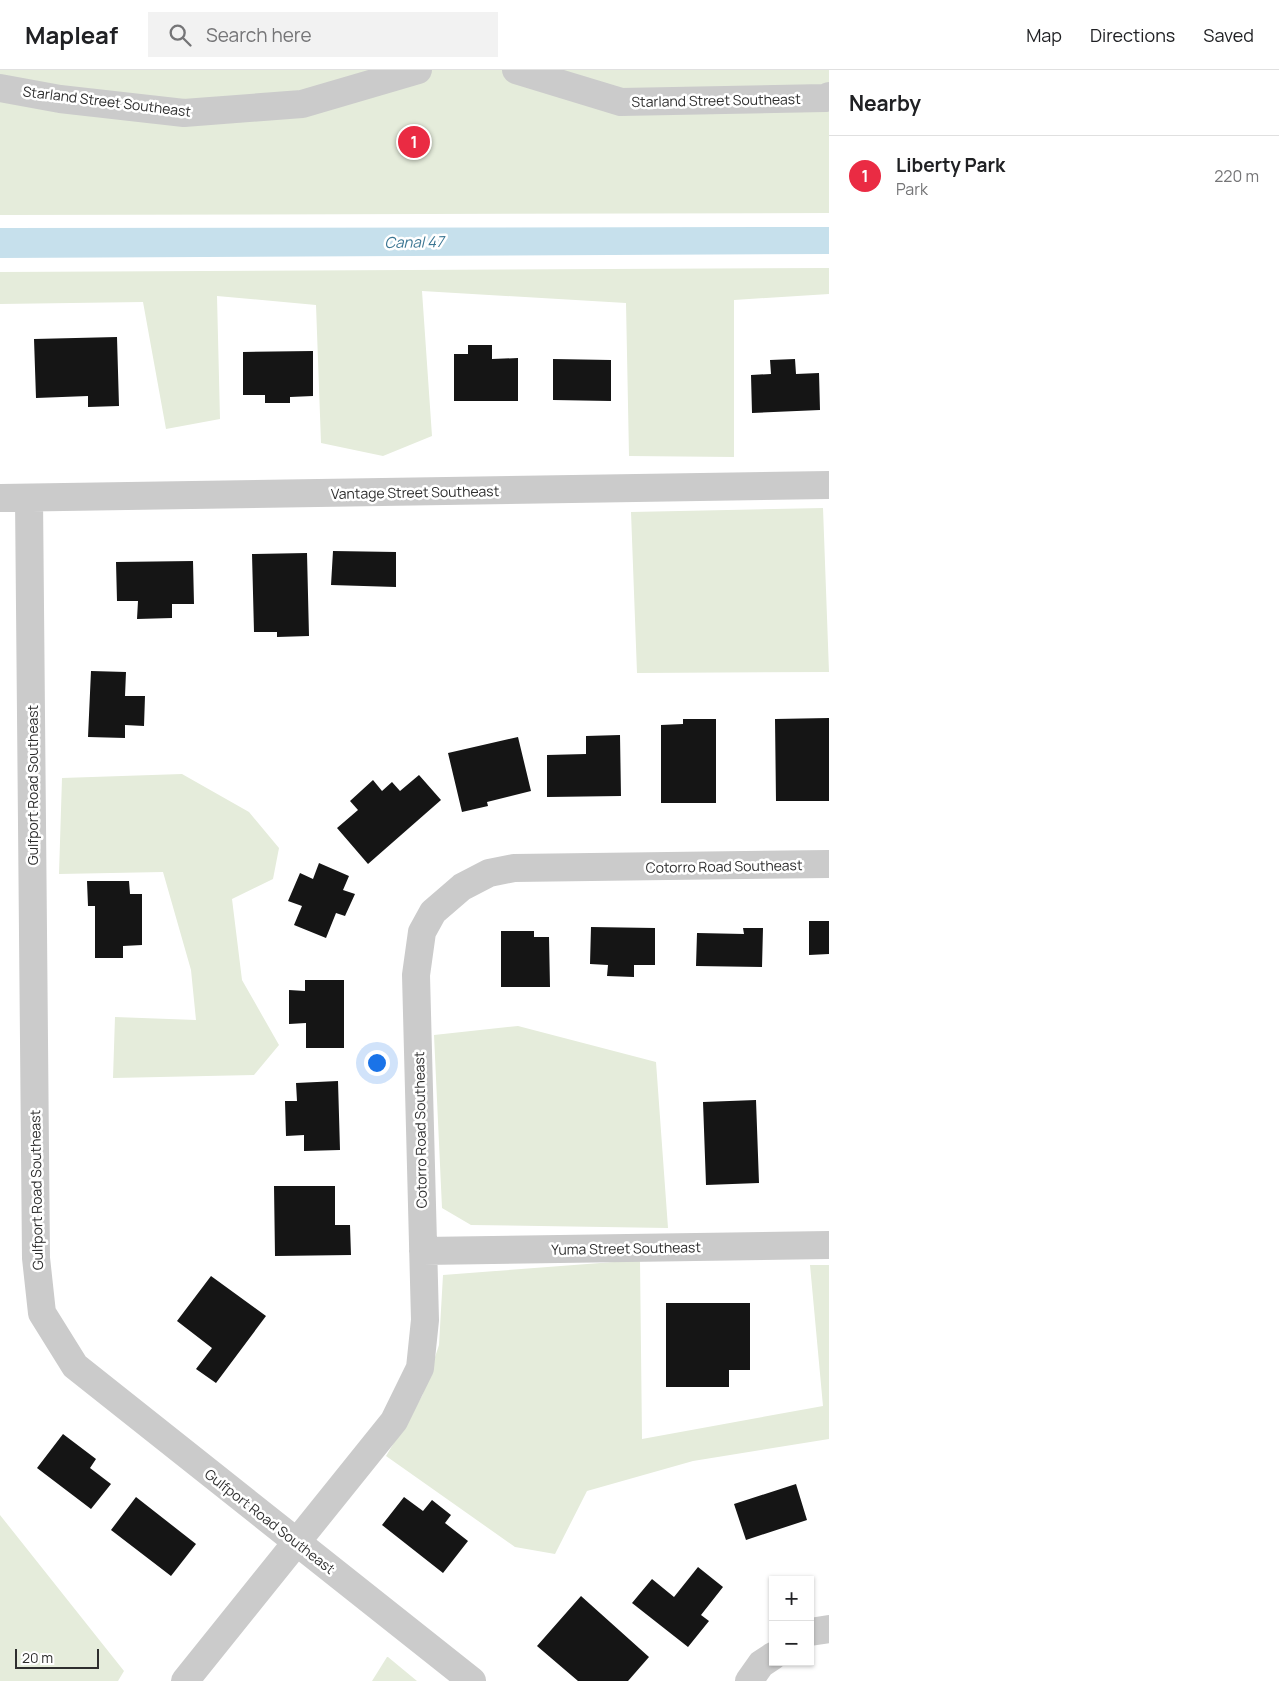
<!DOCTYPE html>
<html lang="en">
<head>
<meta charset="utf-8">
<style>
	:root { --surface:#fff; --page:#f2f2f2; --text:#202124; --muted:#757577; --line:#e0e0e0; --accent:#ea2b43 }
	body { margin:0; font-family:Manrope,sans-serif; background:var(--page); color:var(--text) }
	.controls { position:absolute; right:15px; bottom:15px; display:grid; overflow:hidden; border-radius:0px; box-shadow:0 1px 4px #0004 }
	.controls button { width:45px; height:45px; display:grid; place-items:center; padding:0; border:0; border-bottom:1px solid var(--line); background:var(--surface); color:var(--text); font:25px sans-serif }
	.scale { position:absolute; left:15px; bottom:12px; width:84px; box-sizing:border-box; padding-left:5px; border:2px solid #2e2e2e; border-top:0; font-size:14px; line-height:18px; white-space:nowrap; color:#2e2e2e; -webkit-text-stroke:4px #fff; paint-order:stroke }
	.you { position:absolute; left:376px; top:992px; width:18px; height:18px; margin:-12px; border:4px solid #fff; border-radius:50%; background:#1a73e8; box-shadow:0 0 0 8px #1a73e833 }
	.badge { display:grid; place-items:center; width:32px; height:32px; border-radius:50%; background:var(--accent); color:#fff; font-size:16px; font-weight:700 }
	.pin { position:absolute; translate:-50% -50%; border:2px solid #fff; box-shadow:0 1px 5px #0006 }
	.list { margin:0; padding:0; list-style:none }
	h2 { display:flex; justify-content:space-between; align-items:center; height:65px; margin:0; padding:0 20px; font-size:21px }
	h2 small { font-size:16px; font-weight:400; color:var(--muted) }
	.list li { display:grid; grid-template-columns:32px 1fr auto; gap:15px; align-items:center; box-sizing:border-box; height:80px; padding:0 20px; border-top:1px solid var(--line) }
	.list b { display:block; font-size:19px; white-space:nowrap }
	.list p { margin:0; font-size:16px; white-space:nowrap; color:var(--muted) }
	.list em { font-size:16px; font-style:normal; color:var(--muted) }
	.icon { flex:none; width:28px; height:28px; fill:none; stroke:currentColor; stroke-width:2; stroke-linecap:round; stroke-linejoin:round }
	.map { position:relative; flex:none; width:829px; height:1611px; overflow:hidden }
	header { display:flex; align-items:center; gap:30px; box-sizing:border-box; height:70px; padding:0 25px; background:var(--surface); border-bottom:1px solid var(--line) }
	header strong { font-size:24px }
	nav { display:flex; gap:28px; margin-inline-start:auto; font-size:18px }
	.search { width:350px; height:45px; background:var(--page); display:flex; align-items:center; gap:12px; box-sizing:border-box; padding:0 18px; border-radius:0px; color:var(--muted); font-size:19px }
	main { display:flex }
	aside { flex:1; background:var(--surface) }
	.map>svg:first-child { display:block }
</style>
</head>
<body>
<header>
<strong>Mapleaf</strong>
<div class="search"><svg class="icon" aria-label="search" viewBox="0 0 24 24"><circle cx="10" cy="10" r="6"/><path d="M15 15l6 6"/></svg>Search here</div>
<nav><a>Map</a><a>Directions</a><a>Saved</a></nav>
</header>
<main>
<div class="map">
<svg width="829" height="1611" viewBox="0 0 829 1611">
	<rect width="100%" height="100%" fill="#fff"/>
	<!-- green -->
	<path fill="#e5ecdb" d="M0,0h829v143l-829,2z
		M829,198v26l-95,6v157l-105,-1 -3,-153 -204,-12 10,145 -49,20 -62,-13 -5,-138 -99,-9 3,123 -54,10 -23,-127 -143,2v-32z
		M823,438l6,164 -192,1 -6,-161z
		M182,704l67,38 30,36 -6,31 -41,20 10,81 37,65 -25,30 -141,3 2,-61 81,3 -5,-50 -28,-98 -104,2 3,-96z
		M518,956l138,36 12,166 -197,-3 -29,-17 -8,-173z
		M640,1190l2,179 181,-33 -13,-141h19v174l-136,22 -106,30 -32,63 -40,-7 -129,-91 36,-60 17,-51 4,-70z
		M0,1445l124,156 -6,10h-118z
		M387,1587h1l29,24h-45z"/>
	<!-- water -->
	<path fill="#c6e0ec" d="M829,157v27l-829,4v-30z"/>
	<!-- building -->
	<path fill="#151515" d="M117,267l2,69 -31,1v-11l-52,2 -2,-59z
		M468,275h24v14l26,-1v43h-64v-47h14z
		M313,281v45l-23,1v6h-25v-8h-22v-43z
		M553,289l58,1v41l-58,-1z
		M795,289l1,15 23,-1 1,37 -68,3 -1,-38 20,-1 -1,-14z
		M333,481l63,1v35l-65,-2z
		M307,483l2,83 -32,1v-5h-23l-2,-78z
		M193,491l1,43h-22v14l-35,1 1,-18h-21l-1,-39z
		M91,601l35,1 -1,24h20l-1,30 -19,-1v13l-37,-1z
		M829,648v83h-53l-1,-82z
		M683,649h33v84h-55v-78l22,-1z
		M620,665l1,61 -74,1v-42l39,-1v-18z
		M518,667l13,54 -44,11 1,4 -26,6 -14,-59z
		M419,705l22,25 -73,64 -31,-36 21,-18 -8,-9 23,-21 9,11 10,-9 8,9z
		M319,793l30,13 -6,14 12,4 -10,22 -9,-3 -10,25 -32,-13 8,-19 -14,-5 12,-28 13,6z
		M87,811h42l1,13h12v51l-19,1v12h-28v-52h-7z
		M809,851h20v33l-20,1z
		M591,857l64,1v37h-21v12l-27,-1 1,-11 -18,-1z
		M743,858h20l-1,39 -66,-1 1,-33 47,1z
		M501,861h33v6h15l1,50h-49z
		M305,910h39v68h-38v-25l-17,1v-34l16,1z
		M338,1011l2,69 -36,1v-16l-18,1 -1,-35h12l-1,-18z
		M756,1030l3,83 -53,2 -3,-83z
		M274,1116h61v39h15l1,30 -76,1z
		M211,1206l55,40 -50,67 -20,-14 16,-21 -35,-27z
		M666,1233h84v67h-21v17h-63z
		M63,1364l33,25 -6,9 21,16 -20,25 -54,-41z
		M796,1414l11,36 -61,20 -12,-36z
		M136,1427l60,47 -25,32 -60,-46z
		M404,1427l19,14 9,-11 19,15 -6,8 23,18 -25,32 -61,-48z
		M698,1497l25,20 -22,28 8,6 -21,26 -56,-44 20,-24 22,18z
		M581,1526l68,61 -21,24h-50l-41,-35z"/>
	<g fill="none" stroke-linecap="round" stroke-linejoin="round">
		<!-- minor -->
		<path stroke="#cbcbcb" stroke-width="28" d="M516,0l105,32 204,-4 4,-2
			M0,18l60,11 124,14 118,-9 116,-34
			M0,428l829,-13
			M29,428l7,760 6,55 33,53 397,315
			M423,1181l406,-6
			M810,1562l19,-3
			M185,1611l209,-260 26,-53 5,-48 -9,-345 6,-43 11,-20 29,-25 27,-14 25,-5 315,-4
			M749,1611l12,-17 12,-8"/>
	</g>
	<g text-anchor="middle" dominant-baseline="central" stroke-width="5" stroke-linejoin="round" paint-order="stroke">
		<!-- street labels -->
		<g font-size="14" fill="#2e2e2e" stroke="#fff">
			<text transform="translate(716 30) rotate(-1)">Starland Street Southeast</text>
			<text transform="translate(107 31) rotate(7)">Starland Street Southeast</text>
			<text transform="translate(415 422) rotate(-1)">Vantage Street Southeast</text>
			<text transform="translate(32 715) rotate(-90)">Gulfport Road Southeast</text>
			<text transform="translate(724 796) rotate(-1)">Cotorro Road Southeast</text>
			<text transform="translate(420 1060) rotate(-91)">Cotorro Road Southeast</text>
			<text transform="translate(36 1120) rotate(-91)">Gulfport Road Southeast</text>
			<text transform="translate(626 1178) rotate(-1)">Yuma Street Southeast</text>
			<text transform="translate(270 1451) rotate(38)">Gulfport Road Southeast</text>
		</g>
		<!-- water labels -->
		<g font-size="15" font-style="italic" fill="#3a7592" stroke="#fff">
			<text transform="translate(414 172) rotate(-1)">Canal 47</text>
		</g>
	</g>
</svg>
<div class="controls">
<button>+</button>
<button>−</button>
</div>
<div class="scale">20 m</div>
<div class="you"></div>
<div class="pin badge" style="left:414px;top:72px">1</div>
</div>
<aside>
<h2>Nearby<small></small></h2>
<ul class="list">
<li><span class="badge">1</span><div><b>Liberty Park</b><p>Park</p></div><em>220 m</em></li>
</ul>
</aside>
</main>
</body>
</html>
